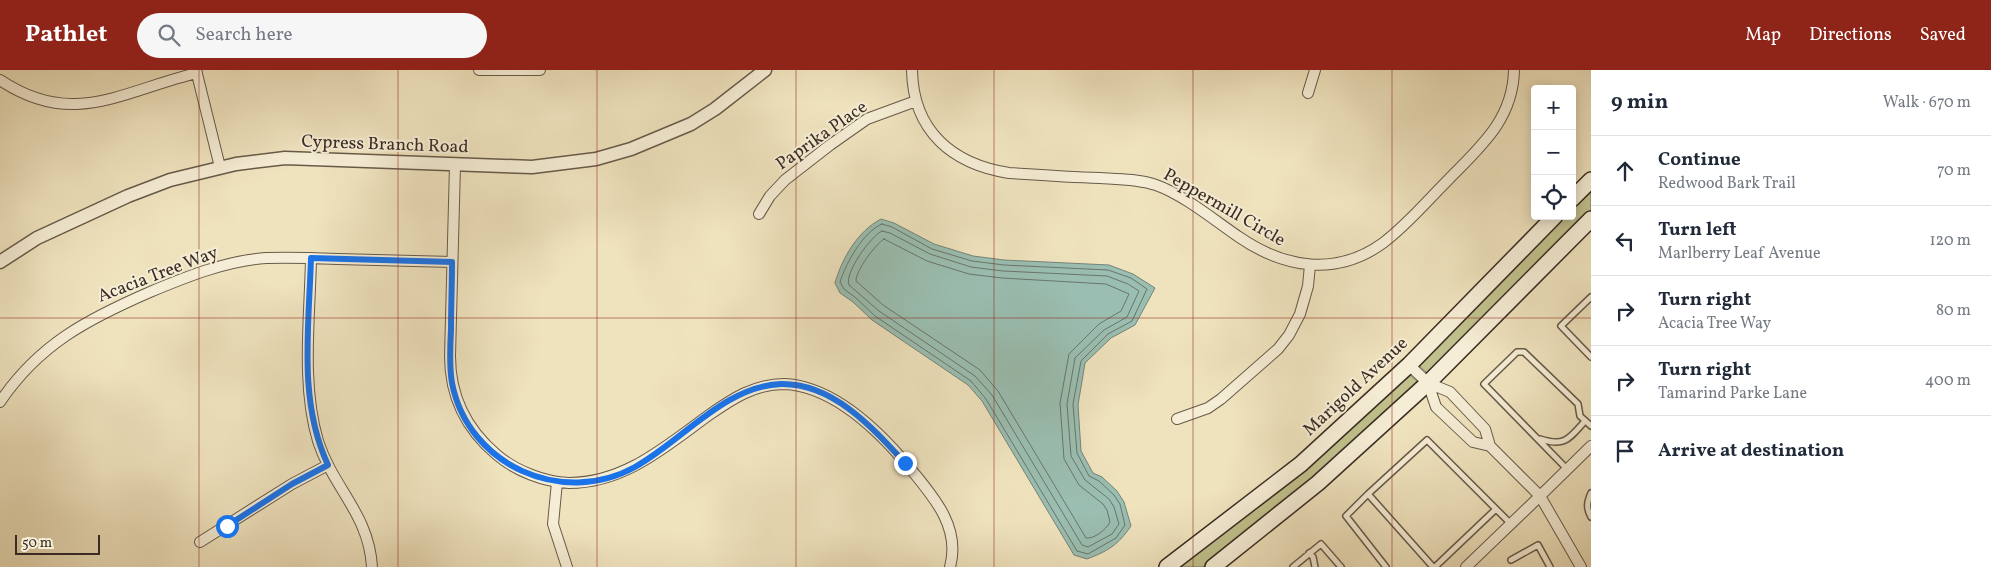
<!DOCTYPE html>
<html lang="en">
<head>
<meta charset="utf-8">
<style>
	:root { --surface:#fff; --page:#f6f6f7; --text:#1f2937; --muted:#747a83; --line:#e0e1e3; --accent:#8f2418 }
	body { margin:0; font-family:Vollkorn,serif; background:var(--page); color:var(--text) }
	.controls { position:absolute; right:15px; top:15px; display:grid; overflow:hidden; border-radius:5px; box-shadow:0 2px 12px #0003 }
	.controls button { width:45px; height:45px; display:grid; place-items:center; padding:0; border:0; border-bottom:1px solid var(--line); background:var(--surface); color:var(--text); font:25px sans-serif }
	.scale { position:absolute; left:15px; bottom:12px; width:85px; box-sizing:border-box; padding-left:5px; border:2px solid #3a2c24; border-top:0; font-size:14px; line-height:18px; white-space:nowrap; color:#3a2c24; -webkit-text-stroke:4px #f5edd5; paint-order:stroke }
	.stop { position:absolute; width:15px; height:15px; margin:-11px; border:4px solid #1a73e8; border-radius:50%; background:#fff }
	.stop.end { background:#1a73e8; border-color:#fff; box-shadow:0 1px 5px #0008 }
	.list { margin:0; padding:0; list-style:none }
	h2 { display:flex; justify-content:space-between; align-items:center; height:65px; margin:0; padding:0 20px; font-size:21px }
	h2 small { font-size:16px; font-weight:400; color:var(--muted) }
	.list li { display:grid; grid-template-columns:32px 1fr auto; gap:15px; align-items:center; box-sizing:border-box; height:70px; padding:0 20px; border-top:1px solid var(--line) }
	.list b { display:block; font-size:19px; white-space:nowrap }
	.list p { margin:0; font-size:16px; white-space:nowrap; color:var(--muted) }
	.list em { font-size:16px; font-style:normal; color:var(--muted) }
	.icon { flex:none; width:28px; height:28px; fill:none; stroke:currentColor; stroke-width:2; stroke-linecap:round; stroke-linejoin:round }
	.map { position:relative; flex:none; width:1591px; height:497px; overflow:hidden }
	header { display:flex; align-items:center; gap:30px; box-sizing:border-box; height:70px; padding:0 25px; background:var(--accent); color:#fff }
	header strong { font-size:24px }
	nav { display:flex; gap:28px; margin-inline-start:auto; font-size:18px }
	.search { width:350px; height:45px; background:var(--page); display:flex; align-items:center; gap:12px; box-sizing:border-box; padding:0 18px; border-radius:28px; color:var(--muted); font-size:19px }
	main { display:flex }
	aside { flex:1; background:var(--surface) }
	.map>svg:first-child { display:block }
</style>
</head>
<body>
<header>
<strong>Pathlet</strong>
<div class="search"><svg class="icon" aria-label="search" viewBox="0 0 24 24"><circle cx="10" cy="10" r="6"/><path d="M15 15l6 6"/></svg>Search here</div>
<nav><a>Map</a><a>Directions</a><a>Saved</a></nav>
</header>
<main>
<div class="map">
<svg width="1591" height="497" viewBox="0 0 1591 497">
	<rect width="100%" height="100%" fill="#efe3be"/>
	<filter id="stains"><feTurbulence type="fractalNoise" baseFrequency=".004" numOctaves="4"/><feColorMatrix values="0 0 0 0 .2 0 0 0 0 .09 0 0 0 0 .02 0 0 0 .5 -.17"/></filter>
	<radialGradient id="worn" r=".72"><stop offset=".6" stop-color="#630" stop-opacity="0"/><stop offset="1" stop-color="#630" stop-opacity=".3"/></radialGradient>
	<!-- green -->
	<path fill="#c0c18c" stroke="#7d7658" d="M1591,119v22l-163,163 -10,-9 146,-149h8v-8z
		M1408,303l11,10 -105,96 -111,88h-25z"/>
	<!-- water -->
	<path fill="#9abeb1" stroke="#748479" d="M881,149l13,4 40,21 39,12 31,4 105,5 24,9 22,14 -20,37 -24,13 -26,25 -7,42 3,46 12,22 9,4 15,14 7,11 7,24c-13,19 -23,25 -44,33l-13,-4 -92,-154 -14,-16 -96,-65 -19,-18 -13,-9 -5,-10c7,-25 23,-52 46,-64z"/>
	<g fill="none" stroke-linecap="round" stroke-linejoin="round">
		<!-- shore -->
		<path stroke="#6a756a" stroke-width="1" d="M882,154l10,3 40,22 40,12 32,4 104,5 23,8 16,11 -15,32 -24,13 -27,27 -8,43 4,49 12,23 10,5 15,14 6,9 5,21 -9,13 -28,16 -11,-3 -91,-152 -15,-18 -96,-65 -19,-18 -12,-9 -4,-7c6,-19 23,-50 42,-58z
			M882,161l8,2 40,21 41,13 32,4 104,5 21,8 11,7 -12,26 -23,13 -29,28 -8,46 4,52 14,24 24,19 5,8 5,17 -7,10 -24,13 -6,-2 -90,-150 -17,-19 -96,-65 -30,-26c-5,-12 22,-49 33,-54z
			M884,169l43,22 42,13 33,4 104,6 23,10 -8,17 -22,13 -30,30 -9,49 4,56 15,26 24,19 4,6 3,12c-4,8 -16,17 -24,16l-88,-147 -18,-21 -97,-65 -27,-24c0,-11 19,-36 28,-42z"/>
		<!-- service casing -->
		<g stroke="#675a4a" stroke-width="8">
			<path id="service" d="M1591,227l-30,29 30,31
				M1540,369c25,8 29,0 45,-18
				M1567,399l-83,-85 33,-32h7l54,52 2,12 11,10
				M1591,423c-4,9 -5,15 0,24
				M1368,424l65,73
				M1309,483l4,4 2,10
				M1511,490l27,-15 12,22
				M1293,497l28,-23 20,23
				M1386,497l-40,-51 22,-22 59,-54 84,84
				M1435,497l61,-58"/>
		</g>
		<!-- minor casing -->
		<g stroke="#675a4a" stroke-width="12">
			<path id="minor" d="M196,0l24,97
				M479,0h61
				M912,0c1,61 40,94 97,103 30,2 61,4 91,5 18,1 38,1 56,7 28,10 58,35 83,52 45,31 97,40 144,6 24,-18 44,-42 65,-63 32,-33 65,-60 66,-110
				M0,10c73,49 122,11 197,-7
				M1308,23l7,-23
				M455,95l-5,191c0,40 16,73 47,99 19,16 47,27 72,28 56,0 97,-37 140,-68 23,-16 45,-31 75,-31 50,2 95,47 125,83 24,29 52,60 41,100
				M759,144l11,-18 15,-16 45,-35 37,-26 49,-18
				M311,188c-1,59 -10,126 7,183 15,47 51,73 54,126
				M1409,295l19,18 22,9 35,37 5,17 50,50 51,-50
				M1428,313l8,24 37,35 17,4
				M0,332c39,-58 88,-83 150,-110 38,-16 76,-31 116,-34 24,-1 49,0 72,1 38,1 76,2 114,3
				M1177,349l31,-11 13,-9 57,-50 11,-14 11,-21 8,-28 2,-21
				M557,412l-4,42 14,43
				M200,472l92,-58 36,-19
				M1466,497l74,-71 41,71"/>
		</g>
		<!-- tertiary casing -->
		<g stroke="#675a4a" stroke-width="15">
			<path id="tertiary" d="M0,192l37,-24 91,-42 42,-16 66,-16 49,-6 247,9 64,-8 35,-10 60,-25 24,-15 50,-39"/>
		</g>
		<!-- secondary casing -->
		<g stroke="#3a2c24" stroke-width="18">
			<path id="secondary" d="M1572,129l19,-19
				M1167,497l134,-103 108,-99 146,-149
				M1213,497l105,-84 110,-100 163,-164"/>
		</g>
		<!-- service -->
		<use href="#service" stroke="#f5edd5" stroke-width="5"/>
		<!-- minor -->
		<use href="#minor" stroke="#f5edd5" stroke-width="10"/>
		<!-- tertiary -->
		<use href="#tertiary" stroke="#f5edd5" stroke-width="12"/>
		<!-- secondary -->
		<use href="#secondary" stroke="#f5edd5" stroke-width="15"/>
	</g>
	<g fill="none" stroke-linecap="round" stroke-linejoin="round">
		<!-- route -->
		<path stroke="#1a73e8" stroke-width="6" d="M227,456l65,-42 36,-19c-30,-64 -19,-138 -17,-207l141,4c0,23 -1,45 -1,68 -1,18 -2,36 1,53 16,83 111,124 183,84 47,-26 90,-81 146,-83 52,-1 92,44 124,79"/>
	</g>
	<!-- grid -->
	<path fill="none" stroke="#8f2418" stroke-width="1" stroke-opacity="0.55" d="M199,0v497M398,0v497M597,0v497M796,0v497M994,0v497M1193,0v497M1392,0v497M0,248h1591"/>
	<g text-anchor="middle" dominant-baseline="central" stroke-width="4" stroke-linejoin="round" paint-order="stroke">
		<!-- street labels -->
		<g font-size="18" fill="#3a2c24" stroke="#f5edd5">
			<text transform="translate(822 66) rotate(-35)">Paprika Place</text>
			<text transform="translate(385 75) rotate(2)">Cypress Branch Road</text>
			<text transform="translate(1224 138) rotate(30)">Peppermill Circle</text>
			<text transform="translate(158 205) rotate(-21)">Acacia Tree Way</text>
			<text transform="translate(1356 317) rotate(-43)">Marigold Avenue</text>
		</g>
	</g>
	<rect width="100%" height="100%" filter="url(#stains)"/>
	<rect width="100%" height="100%" fill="url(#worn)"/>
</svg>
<div class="controls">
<button>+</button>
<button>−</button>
<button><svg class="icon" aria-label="locate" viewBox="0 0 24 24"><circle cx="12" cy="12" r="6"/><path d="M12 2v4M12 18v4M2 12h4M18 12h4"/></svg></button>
</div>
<div class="scale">50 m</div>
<div class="stop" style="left:227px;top:456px"></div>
<div class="stop end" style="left:905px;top:393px"></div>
</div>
<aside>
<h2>9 min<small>Walk · 670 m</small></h2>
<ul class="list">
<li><svg class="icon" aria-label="ahead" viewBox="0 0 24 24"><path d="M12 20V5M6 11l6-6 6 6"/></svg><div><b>Continue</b><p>Redwood Bark Trail</p></div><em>70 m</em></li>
<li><svg class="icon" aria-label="left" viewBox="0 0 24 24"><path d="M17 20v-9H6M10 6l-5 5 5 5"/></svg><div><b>Turn left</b><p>Marlberry Leaf Avenue</p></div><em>120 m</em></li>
<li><svg class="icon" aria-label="right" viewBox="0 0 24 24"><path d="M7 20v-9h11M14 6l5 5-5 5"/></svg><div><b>Turn right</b><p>Acacia Tree Way</p></div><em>80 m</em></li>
<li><svg class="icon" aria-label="right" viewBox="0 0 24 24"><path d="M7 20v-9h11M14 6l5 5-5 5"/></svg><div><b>Turn right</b><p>Tamarind Parke Lane</p></div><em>400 m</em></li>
<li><svg class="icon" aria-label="arrive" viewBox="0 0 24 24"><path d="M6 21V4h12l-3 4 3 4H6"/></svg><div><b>Arrive at destination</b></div></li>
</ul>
</aside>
</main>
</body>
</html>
